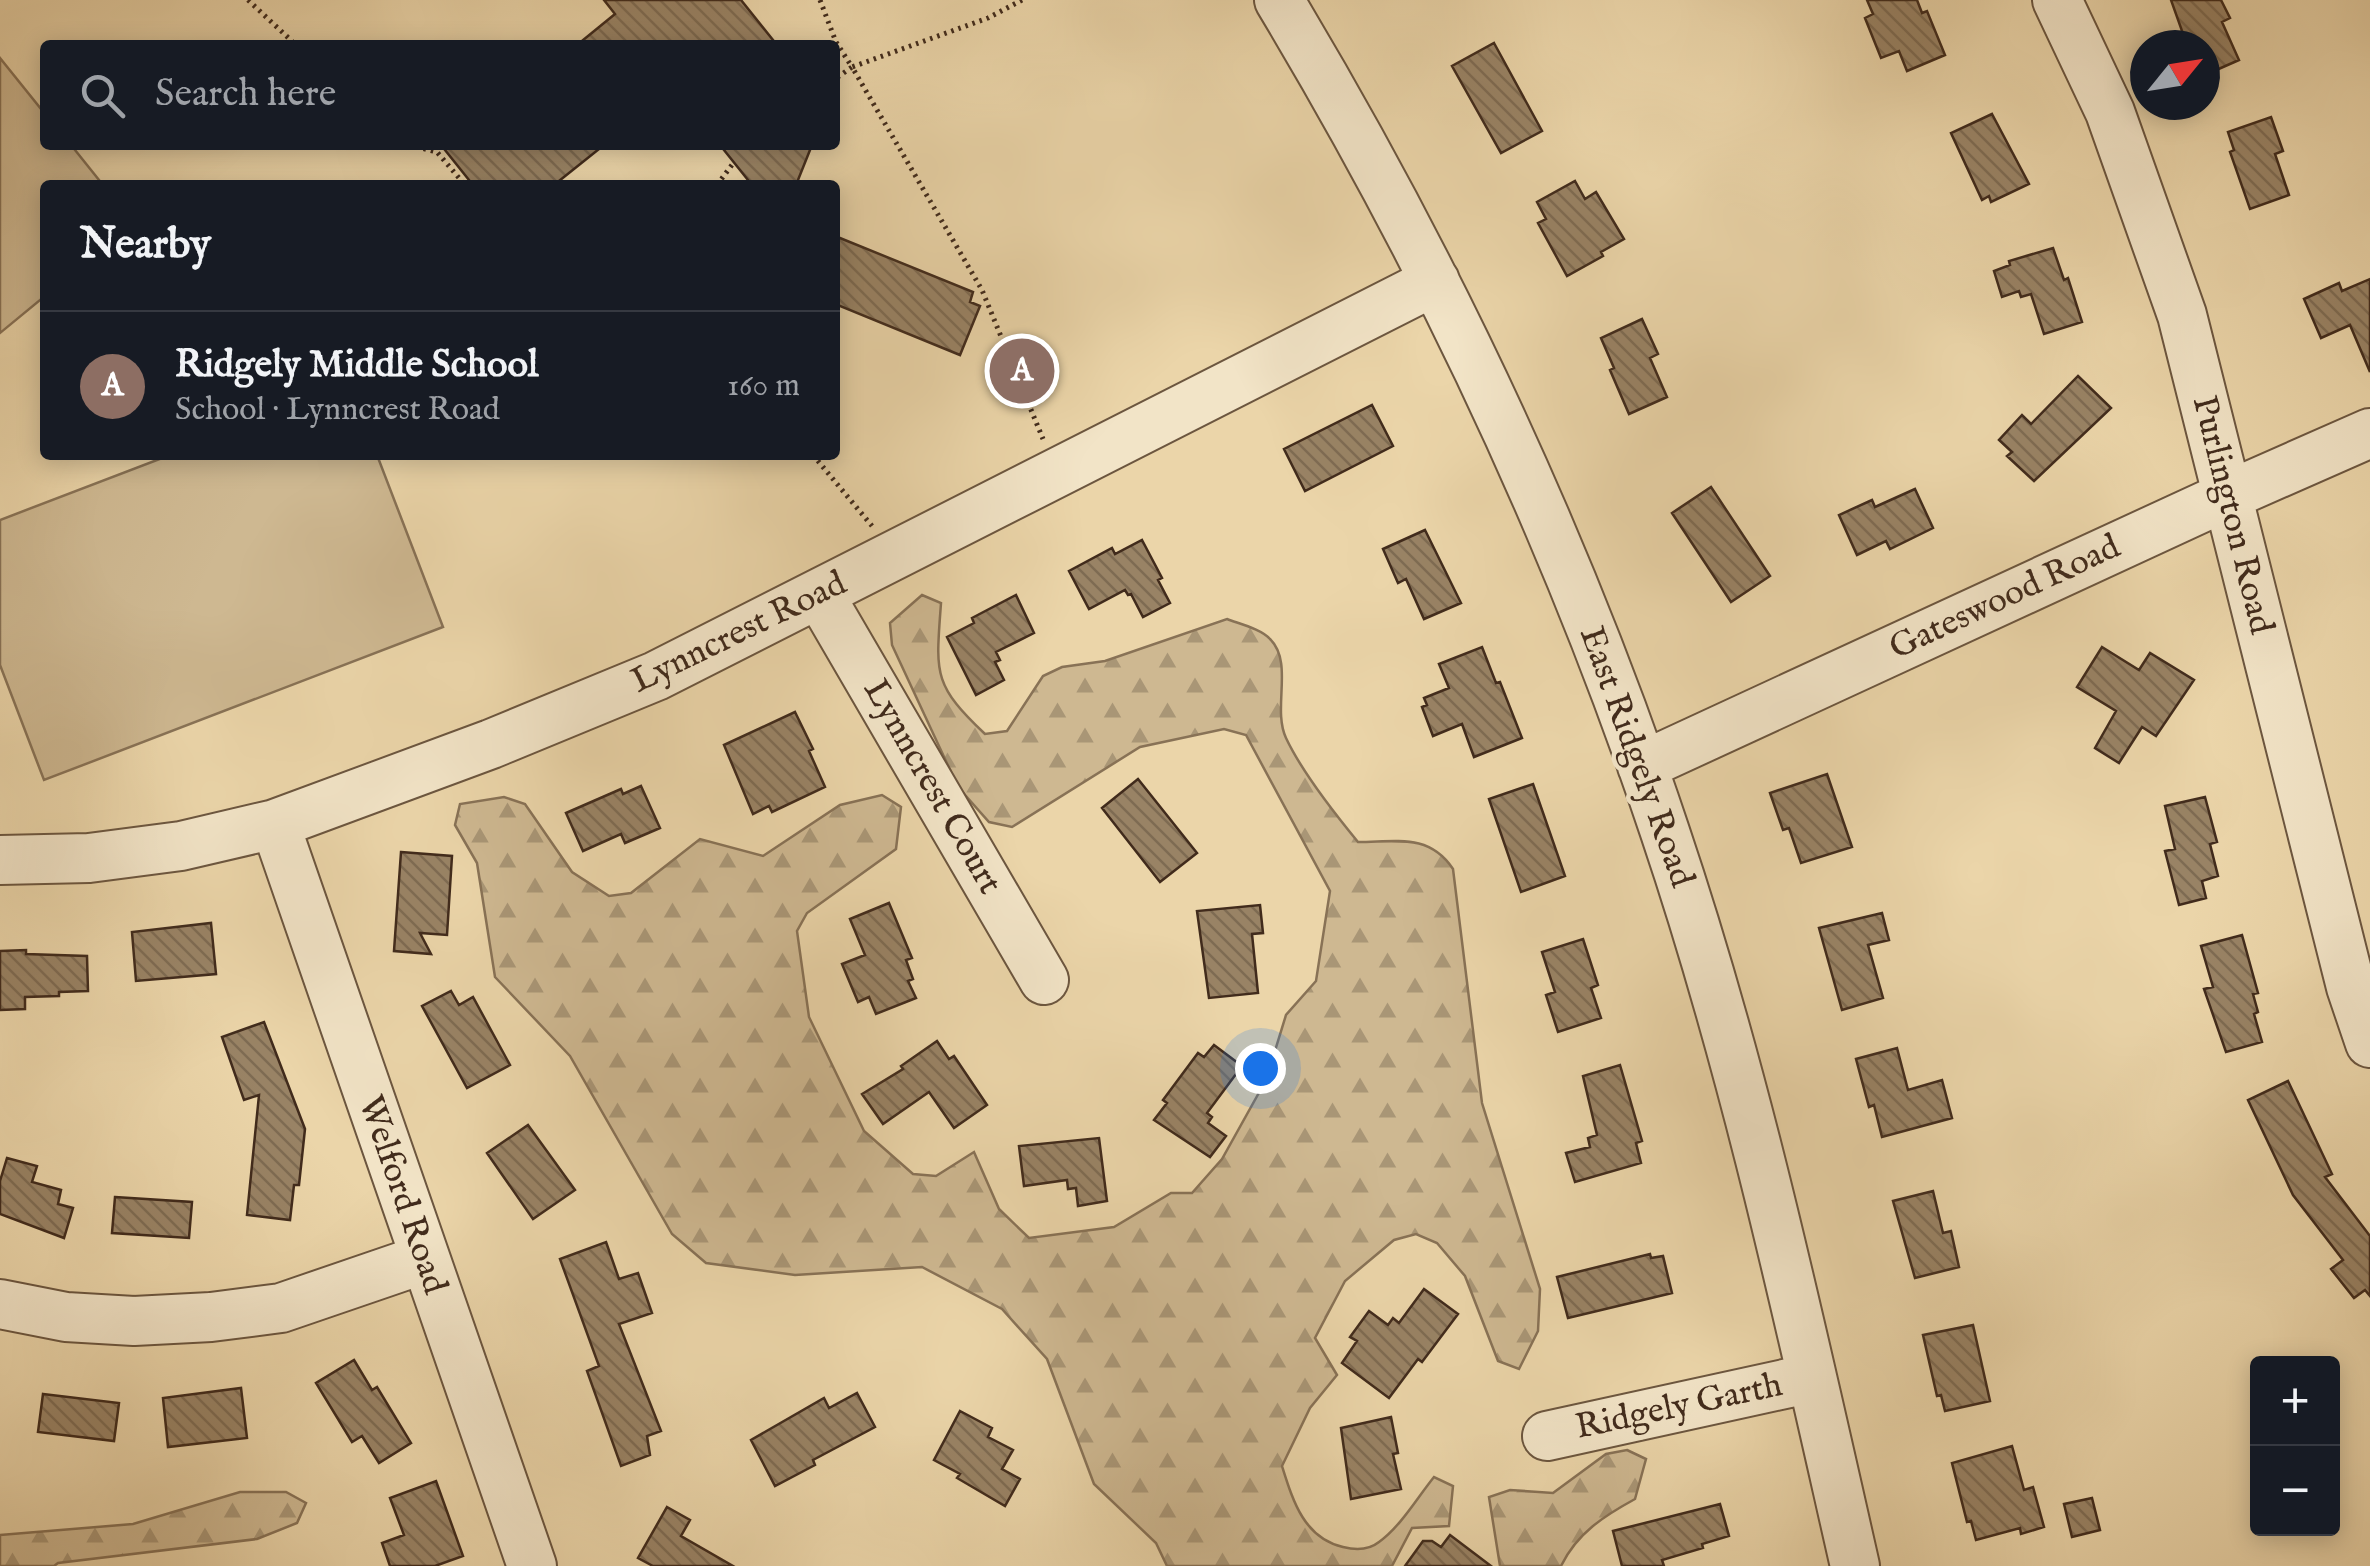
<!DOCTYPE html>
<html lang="en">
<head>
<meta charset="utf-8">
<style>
	:root { --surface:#171b24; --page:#242831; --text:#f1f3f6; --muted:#9ea1a6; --line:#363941; --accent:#0f766e }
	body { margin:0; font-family:"IM FELL English",serif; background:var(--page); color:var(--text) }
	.controls { position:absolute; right:30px; bottom:30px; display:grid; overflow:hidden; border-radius:10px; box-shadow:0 5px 25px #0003 }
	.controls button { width:90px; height:90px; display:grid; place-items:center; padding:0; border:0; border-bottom:2px solid var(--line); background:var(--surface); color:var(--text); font:50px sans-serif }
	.compass { position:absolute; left:2130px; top:30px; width:90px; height:90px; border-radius:50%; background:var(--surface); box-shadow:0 5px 25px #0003; rotate:60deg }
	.you { position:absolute; left:1260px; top:1068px; width:35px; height:35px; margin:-25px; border:8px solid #fff; border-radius:50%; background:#1a73e8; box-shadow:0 0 0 15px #1a73e833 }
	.badge { display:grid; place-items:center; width:65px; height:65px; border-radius:50%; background:var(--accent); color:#fff; font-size:32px; font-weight:700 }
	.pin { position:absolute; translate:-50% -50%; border:5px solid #fff; box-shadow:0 2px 10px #0006 }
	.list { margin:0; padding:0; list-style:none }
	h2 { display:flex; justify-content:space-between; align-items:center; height:130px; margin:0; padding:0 40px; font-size:42px }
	h2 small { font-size:32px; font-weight:400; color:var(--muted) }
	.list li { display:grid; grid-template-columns:65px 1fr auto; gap:30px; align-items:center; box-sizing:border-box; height:150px; padding:0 40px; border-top:2px solid var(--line) }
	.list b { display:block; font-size:38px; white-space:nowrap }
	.list p { margin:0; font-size:32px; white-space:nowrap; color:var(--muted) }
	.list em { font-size:32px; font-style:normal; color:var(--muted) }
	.icon { flex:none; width:55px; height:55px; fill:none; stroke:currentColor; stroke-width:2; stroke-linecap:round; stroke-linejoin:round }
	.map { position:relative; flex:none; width:2370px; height:1566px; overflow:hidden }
	.search { position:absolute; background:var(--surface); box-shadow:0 5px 25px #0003; left:40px; top:40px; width:800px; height:110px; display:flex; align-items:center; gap:25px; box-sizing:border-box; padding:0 35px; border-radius:10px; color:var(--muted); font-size:38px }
	.panel { position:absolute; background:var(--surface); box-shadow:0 5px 25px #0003; left:40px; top:180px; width:800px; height:280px; border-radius:10px }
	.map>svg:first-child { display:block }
</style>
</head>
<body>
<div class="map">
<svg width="2370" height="1566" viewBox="0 0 2370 1566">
	<defs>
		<pattern id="forest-firs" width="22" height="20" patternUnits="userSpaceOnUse" patternTransform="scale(2.5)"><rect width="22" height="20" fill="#ceb891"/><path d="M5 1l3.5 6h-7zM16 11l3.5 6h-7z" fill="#a99676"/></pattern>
		<pattern id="building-back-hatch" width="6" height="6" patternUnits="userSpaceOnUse" patternTransform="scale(2.5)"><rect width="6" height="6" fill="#998365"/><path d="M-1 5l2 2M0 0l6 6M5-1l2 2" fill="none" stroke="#7e6b52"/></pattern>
	</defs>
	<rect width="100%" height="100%" fill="#ebd5a9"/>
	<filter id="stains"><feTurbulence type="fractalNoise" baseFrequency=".002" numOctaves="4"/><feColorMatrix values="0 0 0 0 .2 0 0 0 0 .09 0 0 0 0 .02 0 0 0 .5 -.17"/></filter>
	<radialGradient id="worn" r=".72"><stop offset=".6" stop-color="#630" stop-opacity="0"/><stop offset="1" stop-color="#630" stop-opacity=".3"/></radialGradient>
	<!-- forest -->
	<path fill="url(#forest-firs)" stroke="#887256" stroke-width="2.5" d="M922,595l19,8c-5,70 -9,81 44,131l22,-3 36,-55 19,-9 43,-6 122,-42c13,5 34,10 43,20 24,24 2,69 16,99 15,32 49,76 72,104 38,0 71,-9 95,27l29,234 58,186 -2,42 -19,38 -21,-8 -33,-85 -28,-33 -21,-9 -22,6 -49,41 -30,57 22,37 -27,33 -28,58c11,35 22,72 61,81 12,3 26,3 36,-5 22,-16 38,-44 55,-65l19,9 -4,40 -37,2 -20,38h-225l-11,-23 -62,-59 -47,-125 -45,-50 -80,-42 -127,8 -89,-12 -34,-29 -102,-178 -75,-79 -18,-114 -22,-38 5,-21 44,-7 21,7 47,68 37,24 22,-3 69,-54 63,17 77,-51 42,-10 19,12 -5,42 -89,64 -10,18 12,86 55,114 49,43 23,2 38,-24 25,57 30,29 85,-11 57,-34h21l30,-34 44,-79 20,-65 30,-34 14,-90 -84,-156 -22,-6 -84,18 -128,80 -23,-5 -31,-35 -66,-142 -2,-22z
		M1627,1450l19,9 -11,40c-31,17 -58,34 -74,67h-61l-11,-69 21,-7 43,3 53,-39z
		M240,1492h46l20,11 -9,20 -40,16 -199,24 -4,3h-54v-31l133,-11z"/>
	<!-- garden -->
	<path fill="#ceb891" stroke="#887256" stroke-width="2.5" d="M0,58l45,56v31h26l32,40h-58v111l-45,37z
		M170,455h207l66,172 -399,153 -44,-115v-145z"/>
	<!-- building -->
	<path fill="url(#building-back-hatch)" stroke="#412b1c" stroke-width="2.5" d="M604,0h137l36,45h-200l38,-31z
		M1867,0h50l5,13 5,-2 18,44 -38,16 -8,-20 -18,7 -16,-40 8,-4z
		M2171,0h50l9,18 -8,4 17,38 -34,15v-30h-18z
		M1494,43l48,88 -41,22 -49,-87z
		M1992,114l37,70 -38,18 -2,-6 -7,4 -31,-67z
		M2271,117l12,34 -8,3 14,41 -39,14 -20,-57 4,-2 -6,-18z
		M441,145h163l-50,40h-81z
		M720,145h92l-16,40h-44z
		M1575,181l10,18 11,-7 28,47 -23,13 2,4 -36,20 -29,-53 8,-4 -9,-17z
		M835,236l138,56 -3,10 10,4 -20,49 -125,-51z
		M2053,248l11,32 4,-2 14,44 -38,12 -13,-40 -10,3 -2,-6 -17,6 -8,-26 16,-6 -1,-4z
		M2370,279v93l-20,-47 -29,13 -17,-39 35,-16 3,8z
		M1642,319l16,35 -8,4 17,39 -38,17 -19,-44 4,-2 -13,-30z
		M2078,376l33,32 -77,73 -27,-25 5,-4 -13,-12 23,-25 9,9z
		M1372,405l21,41 -88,45 -21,-42z
		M1711,487l59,89 -39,26 -59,-89z
		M1915,489l18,39 -43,21 -4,-8 -29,14 -18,-40 33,-15 3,7z
		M1425,530l36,73 -37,16 -18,-40 -8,4 -15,-34z
		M1142,540l20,38 -4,2 12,23 -27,14 -12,-23 -3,1 -3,-5 -36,19 -20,-38 43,-23 3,6z
		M1016,595l18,38 -38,19 4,8 -5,2 9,18 -28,15 -29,-58 27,-14 -2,-5z
		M1482,647l14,36 4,-1 22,56 -48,19 -12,-33 -29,12 -11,-29 5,-2 -3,-7 25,-10 -10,-24z
		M2102,647l37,23 11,-17 44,27 -38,56 -14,-9 -23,36 -24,-15 21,-37 -39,-24z
		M795,712l18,37 -4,2 16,36 -53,25 -3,-6 -16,8 -29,-69z
		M1827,774l25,73 -51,16 -12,-35 -6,2 -13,-37z
		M1138,779l59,74 -37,29 -58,-74z
		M1533,784l32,92 -44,16 -32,-93z
		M641,786l19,42 -35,15 -4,-9 -38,17 -17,-38 55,-24 2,5z
		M2205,797l12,45 -7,2 8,32 -16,5 4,17 -27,7 -14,-54 10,-2 -10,-43z
		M401,852l51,4 -5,79 -27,-2 11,21 -37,-3z
		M889,903l23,55 -6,2 7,19 -5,2 8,17 -40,16 -7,-17 -11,5 -16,-38 23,-9 -15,-36z
		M1260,905l3,28 -11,1 6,59 -49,5 -12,-87z
		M1882,913l7,27 -21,5 15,53 -41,12 -23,-82z
		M211,923l5,51 -80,7 -4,-49z
		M2242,935l16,58 -5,1 5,18 -4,2 8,28 -36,10 -22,-63 9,-2 -12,-41z
		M1583,939l15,46 -7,3 10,30 -43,14 -12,-37 9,-3 -13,-40z
		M26,950v4l61,2 1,35 -29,1v4l-34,1v12l-25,1v-59z
		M451,991l8,14 14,-8 37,68 -43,23 -45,-82z
		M264,1022l41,107 -6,56h-5l-4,35 -43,-5 12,-120 -15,5 -22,-63z
		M937,1041l12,18 5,-3 33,49 -33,23 -25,-36 -46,32 -21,-30 41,-25 -2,-3z
		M1214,1045l28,21 -35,47 5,4 -4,6 18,13 -16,21 -56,-37 13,-17 -4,-3 35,-47 6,4z
		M1897,1048l11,42 34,-10 10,38 -70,19 -8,-32 -5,2 -13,-48z
		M1620,1065l22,76 -6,2 5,20 -66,19 -9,-29 24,-6 -2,-9 9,-3 -14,-59z
		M2288,1081l44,93 -7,3 45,59v60l-5,-6 -11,8 -23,-29 12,-9 -50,-65 -45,-95z
		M528,1125l47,65 -42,29 -46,-66z
		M1099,1138l8,63 -29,5 -2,-18 -8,1 -1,-9 -43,6 -5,-40z
		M7,1158l30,8 -5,16 29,8 -3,14 15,4 -9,30 -64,-24v-33z
		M1933,1191l10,42 8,-2 8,36 -44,11 -22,-77z
		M115,1197l77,5 -3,36 -77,-5z
		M606,1242l13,37 19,-6 14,40 -33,11 42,107 -14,5 3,19 -29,11 -34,-95 12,-5 -39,-107z
		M1650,1254l1,4 12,-2 9,37 -104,25 -11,-41z
		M1424,1289l34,25 -36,48 -4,-3 -29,39 -47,-35 15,-22 -7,-4 19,-26 19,14 5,-7 6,5z
		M1973,1325l17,76 -45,10 -4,-16 -4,1 -14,-61z
		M354,1360l18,30 5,-3 34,56 -32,20 -17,-27 -10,6 -36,-59z
		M241,1388l6,50 -79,9 -5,-49z
		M857,1393l18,34 -62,33 2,5 -40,21 -24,-46 73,-42 5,10z
		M43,1394l76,9 -5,38 -76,-9z
		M960,1411l32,17 -4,9 25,13 -11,19 18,10 -15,27 -48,-28 3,-4 -26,-14z
		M1391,1417l7,36 -5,1 8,35 -50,10 -10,-71z
		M2012,1446l12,44 9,-3 11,40 -23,7 -1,-6 -44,12 -5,-19 -4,1 -15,-59z
		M436,1481l27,75 -28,10h-45l-8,-23 22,-8 -14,-37z
		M2092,1498l8,32 -28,7 -8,-33z
		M1720,1504l9,32 -27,8 1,4 -41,12 2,6h-42l-9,-35z
		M667,1507l23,13 -9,16 52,30h-80l-15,-8z
		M1450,1535l41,31h-86l18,-25h9l9,6z"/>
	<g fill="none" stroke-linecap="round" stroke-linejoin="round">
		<!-- minor casing -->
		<g stroke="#6c563f" stroke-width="52">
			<path id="minor" d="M1279,0c158,263 289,541 386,832 81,240 134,488 190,734
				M2057,0l53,112 72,203 169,672 19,56
				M819,594l225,386
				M1642,766l585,-270 143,-63
				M275,824l257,742
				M0,860l89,-2 92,-12 94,-22 216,-80 165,-68 779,-395
				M0,1304l66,13 68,4 77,-4 70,-9 143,-49
				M1547,1436l265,-58"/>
		</g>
		<!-- path -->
		<path stroke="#412b1c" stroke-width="5" stroke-dasharray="2.5 5" stroke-linecap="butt" d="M248,0l48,45
			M820,0l16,42 16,25 -17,12
			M1022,0l-34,18 -136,49 130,223 61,149
			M409,145l28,7 28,33
			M717,185l17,-23
			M813,455l59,71"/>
		<!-- minor -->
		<use href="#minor" stroke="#f2e4c7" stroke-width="48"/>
	</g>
	<g text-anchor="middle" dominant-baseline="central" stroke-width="9" stroke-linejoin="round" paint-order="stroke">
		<!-- street labels -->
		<g font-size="35" fill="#412b1c" stroke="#f2e4c7">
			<text transform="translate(2232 515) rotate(76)">Purlington Road</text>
			<text transform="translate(2005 598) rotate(-25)">Gateswood Road</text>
			<text transform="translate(739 633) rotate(-26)">Lynncrest Road</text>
			<text transform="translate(1636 757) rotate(70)">East Ridgely Road</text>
			<text transform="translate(932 787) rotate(60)">Lynncrest Court</text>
			<text transform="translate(402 1195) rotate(71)">Welford Road</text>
			<text transform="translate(1679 1407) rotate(-12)">Ridgely Garth</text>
		</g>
	</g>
	<rect width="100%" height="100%" filter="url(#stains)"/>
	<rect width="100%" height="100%" fill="url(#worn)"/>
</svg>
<div class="controls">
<button>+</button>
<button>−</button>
</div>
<svg class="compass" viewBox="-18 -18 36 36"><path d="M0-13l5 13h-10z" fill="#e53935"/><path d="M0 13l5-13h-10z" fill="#9ea1a6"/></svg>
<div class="you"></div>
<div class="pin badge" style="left:1022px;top:371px;background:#8d6e63">A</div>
<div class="search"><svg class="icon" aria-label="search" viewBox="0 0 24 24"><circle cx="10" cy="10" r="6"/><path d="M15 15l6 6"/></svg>Search here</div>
<section class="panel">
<h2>Nearby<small></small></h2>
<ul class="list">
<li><span class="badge" style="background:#8d6e63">A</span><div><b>Ridgely Middle School</b><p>School · Lynncrest Road</p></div><em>160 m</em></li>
</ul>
</section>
</div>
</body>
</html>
